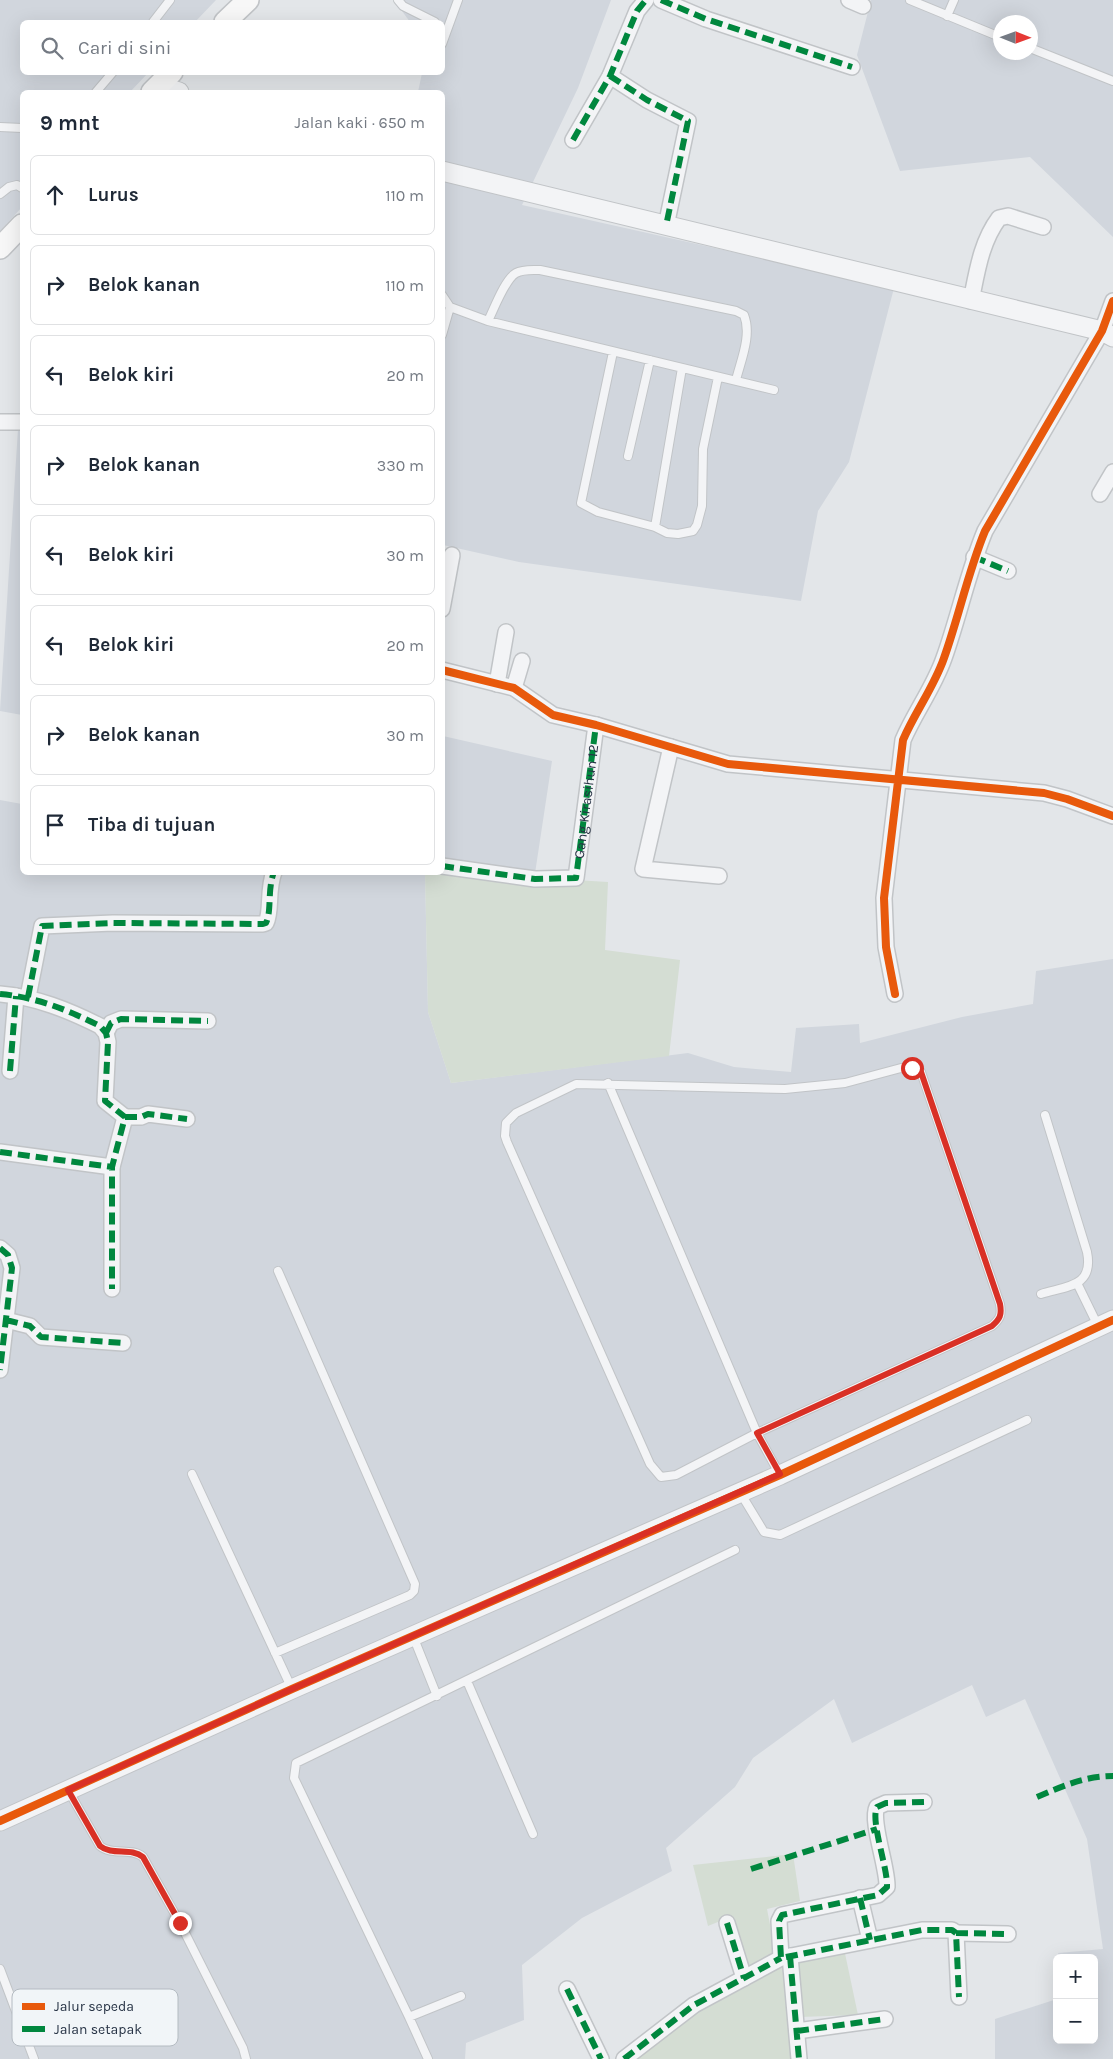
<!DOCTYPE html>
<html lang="id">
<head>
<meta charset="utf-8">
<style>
	:root { --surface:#fff; --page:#f2f2f3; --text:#1f2937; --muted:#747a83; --line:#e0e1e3 }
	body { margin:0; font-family:Karla,sans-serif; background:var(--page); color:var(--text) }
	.controls { position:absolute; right:15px; bottom:15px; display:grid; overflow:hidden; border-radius:8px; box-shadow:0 5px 20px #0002 }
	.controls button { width:45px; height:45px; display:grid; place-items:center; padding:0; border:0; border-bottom:1px solid var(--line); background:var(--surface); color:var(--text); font:25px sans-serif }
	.compass { position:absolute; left:993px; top:15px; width:45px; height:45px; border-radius:50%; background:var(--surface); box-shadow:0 5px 20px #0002; rotate:91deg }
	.stop { position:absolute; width:15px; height:15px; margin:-11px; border:4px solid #d93025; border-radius:50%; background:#fff }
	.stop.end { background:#d93025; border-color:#fff; box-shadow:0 1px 5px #0008 }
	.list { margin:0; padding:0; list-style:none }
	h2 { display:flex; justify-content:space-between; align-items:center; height:65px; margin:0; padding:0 20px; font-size:21px }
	h2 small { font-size:16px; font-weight:400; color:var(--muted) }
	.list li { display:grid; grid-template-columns:32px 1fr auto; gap:15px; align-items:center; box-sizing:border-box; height:80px; margin:0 10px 10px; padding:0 10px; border:1px solid var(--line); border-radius:8px }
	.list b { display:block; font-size:19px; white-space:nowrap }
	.list em { font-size:16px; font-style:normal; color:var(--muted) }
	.icon { flex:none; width:28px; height:28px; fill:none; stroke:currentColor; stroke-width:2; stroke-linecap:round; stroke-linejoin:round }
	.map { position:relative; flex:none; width:1113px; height:2059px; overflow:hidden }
	.search { position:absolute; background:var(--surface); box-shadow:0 5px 20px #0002; left:20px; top:20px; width:425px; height:55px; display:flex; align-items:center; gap:12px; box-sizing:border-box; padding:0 18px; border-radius:8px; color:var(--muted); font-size:19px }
	.panel { position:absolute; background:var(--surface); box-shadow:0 5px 20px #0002; left:20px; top:90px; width:425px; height:785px; border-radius:8px }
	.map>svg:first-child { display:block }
</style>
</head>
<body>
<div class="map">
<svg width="1113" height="2059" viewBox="0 0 1113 2059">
	<rect width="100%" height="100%" fill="#e3e6e9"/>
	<!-- built -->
	<path fill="#d1d6dd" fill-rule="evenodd" d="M0,0h216l-21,22h-173v50l126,1 -18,19h-108v115l-22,24z
		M394,0h217l-33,88 -56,117 372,83 -45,174 -31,49 -17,90 -282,-39 -76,-17 -1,-453h-24l4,-19 20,-1v-50h-32z
		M871,0h242v237l-83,-80 -130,14 -43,-116zM1000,22h30v30h-30z
		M18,429h4v286l-22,-4z
		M443,736l109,25 -18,119 -91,-11z
		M0,800l22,4v68l403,1 3,139 23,71 237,-30 46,14 57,5 5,-44 63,-4 1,19 102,-26 71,-13 3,-33 77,-12v1100h-118v-40l62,-20v41h37v-82h-35l-1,-5 45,-4 -16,-110 -62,-140 -39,18 -14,-32 -120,58 -18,-44 -81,59 -18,29 -69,61 6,23 -90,47 -60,47 2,55 -58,23 -1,16h-465z"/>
	<!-- green -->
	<path fill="#d4ddd3" d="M442,872l166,10 -3,68 75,10 -11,96 -218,27 -23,-71 -3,-139z
		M793,1854l7,47 -33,8 9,47 67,-12 15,71 -58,2 2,42h-172l22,-24 92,-68 -14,-50 -22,9 -15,-61z"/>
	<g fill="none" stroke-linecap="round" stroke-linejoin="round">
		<!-- service casing -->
		<g stroke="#c1c4c7" stroke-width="10">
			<path id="service" d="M398,0l5,6 32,16
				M910,0l90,37
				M947,16l7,-16
				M153,22l17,-22
				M442,44l16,-44
				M1030,48l83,33
				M96,92l17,-20
				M0,127l22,1
				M0,194l9,-7 8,-2 5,3
				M442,295l8,12 -8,28
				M450,307l38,14 286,69
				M488,321c6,-12 17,-42 28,-48 7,-4 16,-3 24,-3l196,41 8,4c8,20 -3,45 -8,65
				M613,352l-32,151 17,9 57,15 12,6 11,1 15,-3 4,-6 5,-19 1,-57 15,-72
				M628,456l22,-96
				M655,527l27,-159
				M901,1068l17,1 3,3 79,232c2,11 0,15 -8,22l-235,107 -81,42 -15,2 -11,-13 -143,-322 -2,-6 1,-13 10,-10 60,-29 209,5 60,-6z
				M608,1083l149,350 23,42
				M1077,1283l21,43
				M1041,1294c26,-8 53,-7 46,-42l-42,-137
				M192,1474l100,215
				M741,1494l23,38 16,3 247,-115
				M413,1636l24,60
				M275,1653l135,-58 4,-4 1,-7 -137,-313
				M467,1681l66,153
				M68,1790l32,56c12,10 32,1 43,11l37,66 63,125 3,11
				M0,1969l34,90
				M461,1996l-52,21 -115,-239 2,-15 439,-213
				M409,2017l19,42"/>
		</g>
		<!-- minor casing -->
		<g stroke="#c1c4c7" stroke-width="18">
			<g id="minor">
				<path d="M661,0l45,19 146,48"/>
				<path d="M849,0l14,6"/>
				<path d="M610,76l37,24 41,21 -22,105"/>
				<path d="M573,140l37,-64 27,-65 9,-11"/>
				<path d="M971,301c6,-29 10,-59 28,-83l9,-2 35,11"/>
				<path d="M0,422h22"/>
				<path d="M1100,494l13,-22"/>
				<path d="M974,557l34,14"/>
				<path d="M442,609l10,-54"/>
				<path d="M442,670l72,18 39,27 43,10 132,39 316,29 23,6 46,17"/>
				<path d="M497,684l9,-52"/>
				<path d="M514,688l8,-27"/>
				<path d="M671,747l-28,122 76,7"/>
				<path id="s1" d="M442,866l93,13 41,-1 20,-153"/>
				<path d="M0,994c36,3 68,16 100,32l6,7 2,9 -3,59 20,16 -13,50v122"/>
				<path d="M895,994l-9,-47 -2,-49 19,-158c12,-28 31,-53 41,-82 15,-42 24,-86 41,-127l117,-200 11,-30"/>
				<path d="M28,997l14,-71 71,-3 150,1 3,-1c6,-12 1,-33 8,-51"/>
				<path d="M106,1033l5,-10 10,-4 87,2"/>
				<path d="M10,1071l6,-75"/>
				<path d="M125,1117h16l7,-3 39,5"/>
				<path d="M0,1152l112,15"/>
				<path d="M0,1248l8,7 4,13 -12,102"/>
				<path d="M6,1320l24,6 11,11 82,6"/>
				<path d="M924,1802l-38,1 -9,4c-7,14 11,61 10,80l-9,8 -96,20 -3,6 2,37 141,-28h30l4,3 3,64"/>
				<path d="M860,1898l10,42"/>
				<path d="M727,1923l17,55"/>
				<path d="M956,1933l52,1"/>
				<path d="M790,1956l9,103"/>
				<path d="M567,1989l34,70"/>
				<path d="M797,2031l88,-12"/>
				<path d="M624,2059l70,-54 87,-47"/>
			</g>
		</g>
		<!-- tertiary casing -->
		<g stroke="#c1c4c7" stroke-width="21">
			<path id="tertiary" d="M158,86l21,6
				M442,171l660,160 11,6
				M0,1821l292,-132 488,-214 333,-155"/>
		</g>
		<!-- secondary casing -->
		<g stroke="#c1c4c7" stroke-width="24">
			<path id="secondary" d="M225,22l23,-22
				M152,92l20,-20
				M0,248l22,-23"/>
		</g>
		<!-- service -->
		<use href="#service" stroke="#f3f4f6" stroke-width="8"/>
		<!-- minor -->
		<use href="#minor" stroke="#f3f4f6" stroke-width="15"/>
		<!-- tertiary -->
		<use href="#tertiary" stroke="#f3f4f6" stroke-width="19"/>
		<!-- secondary -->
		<use href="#secondary" stroke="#f7f7f7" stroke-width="21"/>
		<!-- quiet -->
		<path stroke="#00873e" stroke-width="6" stroke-dasharray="12 6" stroke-linecap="butt" d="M661,0l45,19 146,48
			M610,76l37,24 41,21 -22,105
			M573,140l37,-64 27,-65 9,-11
			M974,557l34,14
			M442,866l93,13 41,-1 20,-153
			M0,994c36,3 68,16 100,32l6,7 2,9 -3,59 20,16 -13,50v122
			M28,997l14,-71 71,-3 150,1 3,-1c6,-12 1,-33 8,-51
			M106,1033l5,-10 10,-4 87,2
			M10,1071l6,-75
			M125,1117h16l7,-3 39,5
			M0,1152l112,15
			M0,1248l8,7 4,13 -12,102
			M6,1320l24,6 11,11 82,6
			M1037,1797c26,-11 48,-21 76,-21
			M924,1802l-38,1 -9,4c-7,14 11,61 10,80l-9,8 -96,20 -3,6 2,37 141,-28h30l4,3 3,64
			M751,1869l126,-40
			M860,1898l10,42
			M727,1923l17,55
			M956,1933l52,1
			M790,1956l9,103
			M567,1989l34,70
			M797,2031l88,-12
			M624,2059l70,-54 87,-47"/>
		<!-- cycleway casing -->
		<g stroke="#f1f5f8" stroke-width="11">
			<path id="cycleway" d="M442,670l72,18 39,27 43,10 132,39 316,29 23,6 46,17
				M895,994l-9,-47 -2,-49 19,-158c12,-28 31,-53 41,-82 15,-42 24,-86 41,-127l117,-200 11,-30
				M0,1821l292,-132 488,-214 333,-155"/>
		</g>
		<!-- cycleway -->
		<use href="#cycleway" stroke="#e8590c" stroke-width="8"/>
	</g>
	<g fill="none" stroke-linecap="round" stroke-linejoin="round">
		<!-- route -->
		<path stroke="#d93025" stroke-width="6" d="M180,1923l-37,-66c-12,-10 -31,-1 -43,-11l-32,-56 224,-101 488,-215 -23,-41 235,-107c8,-7 10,-11 8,-22l-79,-232 -9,-4"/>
	</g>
	<g text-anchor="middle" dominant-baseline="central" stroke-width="4.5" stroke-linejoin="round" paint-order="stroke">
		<!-- street labels -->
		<g font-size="14" fill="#273345" stroke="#f1f5f8">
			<text stroke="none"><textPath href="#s1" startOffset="212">Gang Kirasihun 12</textPath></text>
		</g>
	</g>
	<!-- legend -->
	<rect x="12" y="1989" width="166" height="57" rx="8" fill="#f1f5f8" stroke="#b4bbc2" stroke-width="1"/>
	<rect x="22" y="2003" width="23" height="7" fill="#e8590c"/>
	<rect x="22" y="2026" width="23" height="6" fill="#00873e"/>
	<g font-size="14" fill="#273345">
		<text x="54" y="2011">Jalur sepeda</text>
		<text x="54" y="2034">Jalan setapak</text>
	</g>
</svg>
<div class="controls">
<button>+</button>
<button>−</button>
</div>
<svg class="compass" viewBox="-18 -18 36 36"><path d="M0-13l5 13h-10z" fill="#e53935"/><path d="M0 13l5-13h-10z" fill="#747a83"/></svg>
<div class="stop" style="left:912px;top:1068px"></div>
<div class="stop end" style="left:180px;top:1923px"></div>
<div class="search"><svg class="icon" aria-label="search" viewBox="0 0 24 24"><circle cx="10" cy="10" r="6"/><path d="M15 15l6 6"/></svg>Cari di sini</div>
<section class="panel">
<h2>9 mnt<small>Jalan kaki · 650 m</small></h2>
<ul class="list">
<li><svg class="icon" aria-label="ahead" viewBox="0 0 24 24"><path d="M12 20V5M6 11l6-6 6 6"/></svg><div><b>Lurus</b></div><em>110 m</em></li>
<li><svg class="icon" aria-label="right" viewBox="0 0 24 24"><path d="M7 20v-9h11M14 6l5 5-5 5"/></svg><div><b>Belok kanan</b></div><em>110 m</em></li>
<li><svg class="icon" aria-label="left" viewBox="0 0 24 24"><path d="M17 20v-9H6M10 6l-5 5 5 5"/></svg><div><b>Belok kiri</b></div><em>20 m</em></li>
<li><svg class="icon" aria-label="right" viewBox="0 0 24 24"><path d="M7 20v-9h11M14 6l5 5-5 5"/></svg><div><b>Belok kanan</b></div><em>330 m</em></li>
<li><svg class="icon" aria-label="left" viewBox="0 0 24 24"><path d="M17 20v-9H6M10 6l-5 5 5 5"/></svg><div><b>Belok kiri</b></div><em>30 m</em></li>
<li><svg class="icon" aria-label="left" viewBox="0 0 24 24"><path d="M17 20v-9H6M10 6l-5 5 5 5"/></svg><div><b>Belok kiri</b></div><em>20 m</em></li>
<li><svg class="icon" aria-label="right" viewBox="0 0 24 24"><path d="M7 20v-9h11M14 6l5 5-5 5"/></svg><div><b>Belok kanan</b></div><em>30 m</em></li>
<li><svg class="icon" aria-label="arrive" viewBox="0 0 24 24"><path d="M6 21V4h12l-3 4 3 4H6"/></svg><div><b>Tiba di tujuan</b></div></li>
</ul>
</section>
</div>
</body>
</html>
